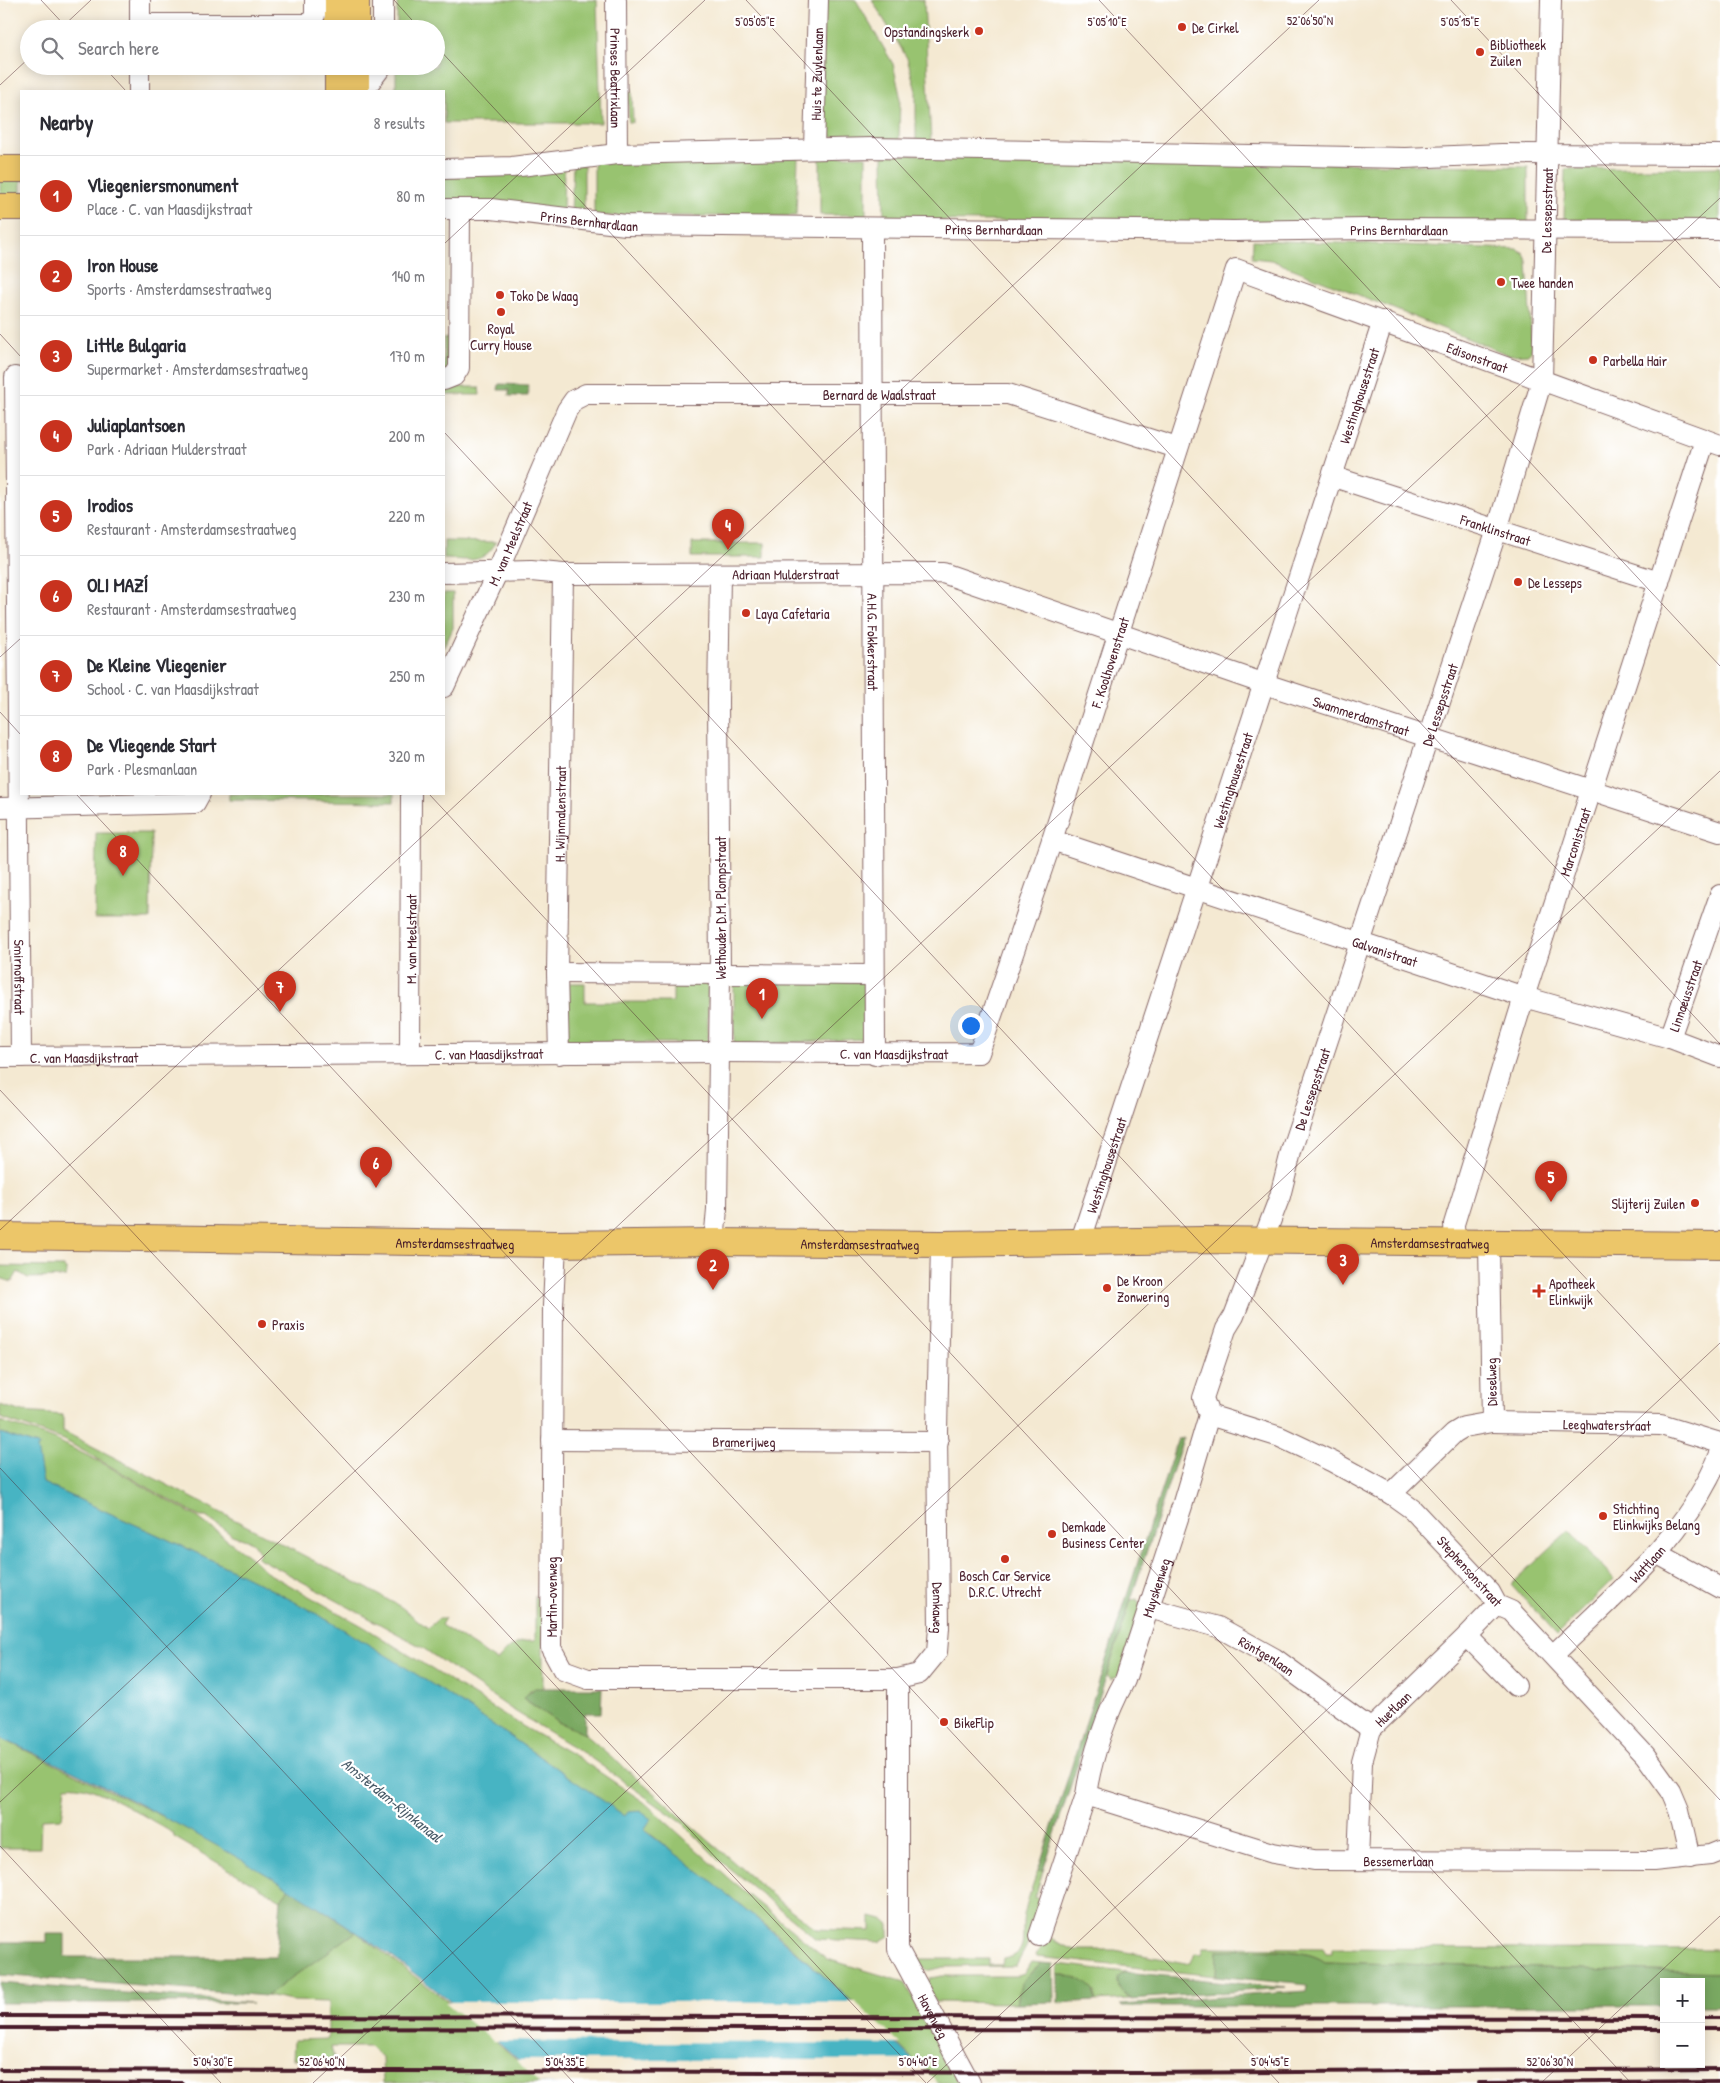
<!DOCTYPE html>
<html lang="en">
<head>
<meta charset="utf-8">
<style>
	:root { --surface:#fff; --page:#f2f2f3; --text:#2b2b33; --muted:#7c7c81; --line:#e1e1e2; --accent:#c8321e }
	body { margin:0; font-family:"Patrick Hand",sans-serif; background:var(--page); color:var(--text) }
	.controls { position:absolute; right:15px; bottom:15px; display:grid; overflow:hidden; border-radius:0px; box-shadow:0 2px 12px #0003 }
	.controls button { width:45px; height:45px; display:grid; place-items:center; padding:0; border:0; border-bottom:1px solid var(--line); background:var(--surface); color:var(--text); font:25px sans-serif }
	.you { position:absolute; left:970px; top:1025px; width:18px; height:18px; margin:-12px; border:4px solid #fff; border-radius:50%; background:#1a73e8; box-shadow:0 0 0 8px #1a73e833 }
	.badge { display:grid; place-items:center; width:32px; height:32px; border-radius:50%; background:var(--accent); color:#fff; font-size:16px; font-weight:700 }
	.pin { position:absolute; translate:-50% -41px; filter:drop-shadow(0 1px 2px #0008) }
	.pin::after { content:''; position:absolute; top:26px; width:18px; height:15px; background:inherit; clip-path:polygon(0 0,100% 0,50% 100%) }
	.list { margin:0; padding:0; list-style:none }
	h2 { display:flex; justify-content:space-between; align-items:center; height:65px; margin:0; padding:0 20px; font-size:21px }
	h2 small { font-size:16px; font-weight:400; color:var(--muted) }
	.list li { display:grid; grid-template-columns:32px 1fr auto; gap:15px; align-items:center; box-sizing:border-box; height:80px; padding:0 20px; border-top:1px solid var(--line) }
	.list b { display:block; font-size:19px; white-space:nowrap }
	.list p { margin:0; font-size:16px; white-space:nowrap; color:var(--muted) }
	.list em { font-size:16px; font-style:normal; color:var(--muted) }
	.icon { flex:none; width:28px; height:28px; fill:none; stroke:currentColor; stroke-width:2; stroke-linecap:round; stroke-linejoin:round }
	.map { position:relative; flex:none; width:1720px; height:2083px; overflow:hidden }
	.search { position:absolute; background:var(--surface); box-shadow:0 2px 12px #0003; left:20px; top:20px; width:425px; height:55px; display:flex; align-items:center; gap:12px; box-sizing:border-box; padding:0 18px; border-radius:28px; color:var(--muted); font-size:19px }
	.panel { position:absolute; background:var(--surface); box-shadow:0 2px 12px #0003; left:20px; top:90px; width:425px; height:705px; border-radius:0px }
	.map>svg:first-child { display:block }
</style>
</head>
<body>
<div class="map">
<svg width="1720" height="2083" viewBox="0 0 1720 2083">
	<rect width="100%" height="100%" fill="#fff"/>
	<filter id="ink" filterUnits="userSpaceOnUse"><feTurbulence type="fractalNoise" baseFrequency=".02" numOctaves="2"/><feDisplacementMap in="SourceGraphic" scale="10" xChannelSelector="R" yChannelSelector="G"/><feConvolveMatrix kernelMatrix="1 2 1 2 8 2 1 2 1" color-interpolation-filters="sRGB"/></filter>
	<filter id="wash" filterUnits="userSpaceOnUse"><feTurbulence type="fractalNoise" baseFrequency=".0096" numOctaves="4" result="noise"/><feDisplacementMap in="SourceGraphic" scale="20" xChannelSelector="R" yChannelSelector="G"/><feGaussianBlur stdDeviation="1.12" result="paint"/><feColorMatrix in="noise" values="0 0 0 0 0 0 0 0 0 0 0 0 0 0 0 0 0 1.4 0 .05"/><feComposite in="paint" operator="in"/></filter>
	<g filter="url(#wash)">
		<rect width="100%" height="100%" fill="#f4e9d2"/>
		<!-- green -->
		<path fill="#98c370" stroke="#71714e" d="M397,0h200l4,123h-157v-32h-48v-25h40v-37h-39z
			M823,0h33l37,64 7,31 -1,45 -77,-4z
			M872,0h52l7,142h-15v-51l-9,-33z
			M627,88h5l1,35 -4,-1z
			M883,154l645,13v59l-644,-6z
			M820,156h46v59h-46z
			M798,157l-2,59h-202v-54z
			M564,165l-1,48 -119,-9v-30z
			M573,165h11v49h-13z
			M1720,167v55l-156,-2 1,-51z
			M0,174h21v26h-21z
			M1253,240l264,9 7,4 3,8 5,89 -3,4 -20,1 -238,-95 -19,-2z
			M444,338h8l-1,28 -7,6z
			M444,387h35l1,8h-36z
			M444,541l52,1c-13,24 -28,17 -52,17z
			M692,543h73v14h-73z
			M444,593h9v35l-9,20z
			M229,794h165v8l-165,-2z
			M96,833h55l-1,86h-55z
			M734,981l130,1 1,57 -131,6z
			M673,982h35v61h-142v-60h19v19h88z
			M0,1266l63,1 3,2v8l-38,1 -10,-6 -6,10 -12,-4z
			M0,1405l23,7 40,3v16l298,154 40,22 27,21 11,-10h6l-4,7 56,36c11,-14 19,-21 38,-20v-45l8,7v85l-12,2 -7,9 34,23 27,12 194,167 38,28 54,2v-15l11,3 7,6v11l-10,6 -62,-3 -98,-79 -35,-36 -99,-70 -74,-45 -91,-63 -163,-89 3,-4 -8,-11 -20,-7 -26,-18h-6l-136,-77 -64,-22z
			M0,1421l54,18 52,26 91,52 57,43 12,12 100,56 158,99 53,30 67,45 85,77 98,80 78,23 53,101h-22l-52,-53 -106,-95 -134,-106 -4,-18 -12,2 -2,4c-102,-71 -203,-142 -310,-203 -88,-50 -182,-89 -273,-131l-7,-35 4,-2 -40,-13z
			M1569,1530l45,49 -57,56 -46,-50z
			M1137,1599l5,9 -23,68 -8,4 -4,-5 24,-75z
			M0,1738l193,93 96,56 -8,13 -107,-63 -1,-4c-25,-14 -80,-52 -107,-47l-4,32 -21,1 -1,29h-40z
			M1038,1870l5,1 -8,26 8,3 -9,32 -18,34 -72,1 -17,4 -12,-12h74v6h13l1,-6c28,-4 17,-26 21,-44 3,-15 9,-31 14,-45z
			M356,1932l115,87 72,64h-160l-1,-25 -12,-11h-39l3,12h-41l1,-19 34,-1v-37l-36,-1 -26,-5z
			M1046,1937l29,13h40l76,14 4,-11 7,1 2,-7 119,1 3,5h6v-5l388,2v23l-395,-11c-19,-16 -82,-12 -107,-12l-2,26 -179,-19 -1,-2z
			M1032,1962l9,1c-13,10 -22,24 -24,40l-81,-1 -9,-15 3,-9 12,-2h76l6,-2z
			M1058,1964l67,8 -7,5 7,19 5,3 -35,2v-8l-29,-18h-8z"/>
		<!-- forest -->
		<path fill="#7aa962" stroke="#626446" d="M499,384l29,1v11h-19v-6h-11z
			M1183,1437v2l-140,432 -5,-1 140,-432z
			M535,1688h67l-1,25h-16v21l-27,-12 -35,-24z
			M289,1887l67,45 -90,64 -266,-21v-33h47v-8h18v23h211l5,-57z
			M1217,1950c26,0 88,-4 108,12l395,11v33h-19v-24h-37v24h-543v-2l185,-13 1,-6 -91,-9z
			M1041,1963l12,1 1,38 -37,1 4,-20z
			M1125,1972l162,16 -157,11c-9,-6 -13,-12 -12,-22z
			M1058,1975c16,0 38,8 37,26l-37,2z
			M0,1983l252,20h-252z"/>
		<!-- water -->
		<path fill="#47b4c3" stroke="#486a77" d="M0,1433l40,13 -3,2 6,35c91,42 185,81 272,130 108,61 209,133 310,203l3,-4 12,-1 11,8 -7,11c100,74 194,155 282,243l-383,10c-155,-150 -347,-258 -543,-345z"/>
		<!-- pier -->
		<path fill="#f4e9d2" d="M445,2002h410l46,42 -408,-3z
			M516,2060h401l21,23h-399z"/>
	</g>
	<g filter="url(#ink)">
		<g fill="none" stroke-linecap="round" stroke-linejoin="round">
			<!-- minor casing -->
			<g stroke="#866665" stroke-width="22">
				<g id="minor">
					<path d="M140,0v29"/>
					<path d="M383,0v29"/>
					<path id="s1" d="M616,0l1,154"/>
					<path d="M140,24h170l5,-9v-15"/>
					<path d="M139,91v-25"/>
					<path d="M363,91l19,-25"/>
					<path id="s2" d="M814,149l4,-149"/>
					<path d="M444,169l68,-2 105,-13 255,-6 533,10 97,-4 218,1"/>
					<path id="s3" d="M444,209h47l135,16 608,6 133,-2 353,1"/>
					<path id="s4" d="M872,228l3,827"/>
					<path id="s5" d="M15,377l6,680"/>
					<path d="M444,380l10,-4 5,-8 1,-159"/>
					<path id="s6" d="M1334,477l325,105"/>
					<path id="s7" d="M444,573l87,-2 32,3 380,-1 322,111 455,148"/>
					<path id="s8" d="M444,687l53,-114 70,-163 7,-10 12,-6h422l169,54"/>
					<path d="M0,808l195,-5 5,-9"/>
					<path id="s9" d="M1052,840l472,157 146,41 50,19"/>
					<path d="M557,973l316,2"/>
					<path id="s10" d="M1670,1038l50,-143"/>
					<path id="s11" d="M410,1054l1,-260"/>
					<path id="s12" d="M559,1054l-2,-81 6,-399"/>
					<path id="s13" d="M0,1057c239,0 479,-5 718,-5 87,0 174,2 261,1l73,-213 184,-571 484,176"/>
					<path id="s14" d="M1081,1240l302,-919"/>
					<path d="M714,1242l3,-33 3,-235 -2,-273 2,-126"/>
					<path d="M556,1244l-3,62 -2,342 12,22 25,9h310"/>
					<path id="s15" d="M941,1244l-4,187 2,197 -2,24 -18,22 -21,5v270l72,134"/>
					<path id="s16" d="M1455,1244l-1,-20 70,-227 181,-557"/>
					<path d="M1209,1415l71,22 53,25 58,32 21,15 78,83 7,13 14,6 134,144 26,36 8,19 11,48"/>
					<path id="s17" d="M1492,1422l169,3 59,18"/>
					<path id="s18" d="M552,1440l386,2"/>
					<path d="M1391,1494l63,-61 10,-6 28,-5 -3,-178"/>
					<path d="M1658,1554l62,34"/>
					<path d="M1497,1605l-30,31 49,50"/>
					<path id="s19" d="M1149,1608l69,19 56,31 97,71"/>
					<path id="s20" d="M1553,1655c62,-60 134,-118 167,-201"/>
					<path id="s21" d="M1086,1795l187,58 41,7 339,1 57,-6 10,-4"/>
					<path id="s22" d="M1358,1860l4,-98 9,-33 96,-93"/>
					<path id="s23" d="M1039,1936l47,-141c5,-36 21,-83 39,-115l57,-174 27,-91 -6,-17 23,-69 8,-13 46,-120 12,-48 205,-618 45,-150 9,-380"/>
				</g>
			</g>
			<!-- major casing -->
			<g stroke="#866665" stroke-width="28">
				<g id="major">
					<path d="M356,0v29"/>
					<path d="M338,29v-29"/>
					<path d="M338,66v25"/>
					<path d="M356,66v25"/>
					<path d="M0,169h21"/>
					<path d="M0,207h21"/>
					<path id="s24" d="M0,1236l556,8 158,-2 227,2 261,-4 518,5"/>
				</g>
			</g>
			<!-- minor -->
			<use href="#minor" stroke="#fff" stroke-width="20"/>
			<!-- major -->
			<use href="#major" stroke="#ecc669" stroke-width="26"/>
			<!-- rail -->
			<path stroke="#4a1f2b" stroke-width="4" d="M0,2016l1664,2
				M1701,2018h19
				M0,2028l1664,2
				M1701,2030h19
				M0,2070l1141,3 579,-4
				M0,2082l182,1
				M1479,2083l241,-2"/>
		</g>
	</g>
	<!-- ticks -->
	<path fill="none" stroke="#4a1f2b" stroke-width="1" stroke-opacity="0.45" d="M41,0l27,29M394,0l26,29M746,0l974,1044M1099,0l621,666M1451,0l269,288M60,29l31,-29M436,46l1284,1376M103,66l23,25M0,85l29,-27M444,244l261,-244M0,334l21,23M444,432l1276,1368M0,657l21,-19M0,712l21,23M76,794l1203,1289M429,794l1202,1289M0,1090l926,993M0,1230l1319,-1230M0,1468l574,615M0,1802l1720,-1604M0,1846l221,237M313,2083l1407,-1312M927,2083l793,-740M1541,2083l179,-167"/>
	<!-- markers -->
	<g fill="#c8321e" stroke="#fff" stroke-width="2">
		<circle cx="1182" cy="27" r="5"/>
		<circle cx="979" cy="31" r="5"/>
		<circle cx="1480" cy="52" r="5"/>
		<circle cx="1501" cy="282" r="5"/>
		<circle cx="500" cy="295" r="5"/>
		<circle cx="501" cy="312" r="5"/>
		<circle cx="1593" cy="360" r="5"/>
		<circle cx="1518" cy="582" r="5"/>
		<circle cx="746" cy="613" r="5"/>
		<circle cx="1695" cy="1203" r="5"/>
		<circle cx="1107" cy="1288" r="5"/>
		<path d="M1536.5 1283.5h5v5h5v5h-5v5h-5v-5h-5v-5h5z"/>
		<circle cx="262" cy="1324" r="5"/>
		<circle cx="1603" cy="1516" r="5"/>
		<circle cx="1052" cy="1534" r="5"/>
		<circle cx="1005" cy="1559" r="5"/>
		<circle cx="944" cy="1722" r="5"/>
	</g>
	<g text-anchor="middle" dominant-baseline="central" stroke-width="4.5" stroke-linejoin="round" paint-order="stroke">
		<!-- poi labels -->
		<g font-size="14" fill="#4a1f2b" stroke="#fff" text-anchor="start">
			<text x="1192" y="27">De Cirkel</text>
			<text x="969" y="31" text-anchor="end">Opstandingskerk</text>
			<text x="1490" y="44">Bibliotheek<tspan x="1490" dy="16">Zuilen</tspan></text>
			<text x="1511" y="282">Twee handen</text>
			<text x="510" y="295">Toko De Waag</text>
			<text x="501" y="328" text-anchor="middle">Royal<tspan x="501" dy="16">Curry House</tspan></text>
			<text x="1603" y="360">Parbella Hair</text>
			<text x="1528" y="582">De Lesseps</text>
			<text x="756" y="613">Laya Cafetaria</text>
			<text x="1685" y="1203" text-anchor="end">Slijterij Zuilen</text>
			<text x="1117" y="1280">De Kroon<tspan x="1117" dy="16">Zonwering</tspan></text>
			<text x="1549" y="1283">Apotheek<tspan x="1549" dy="16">Elinkwijk</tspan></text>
			<text x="272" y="1324">Praxis</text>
			<text x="1613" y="1508">Stichting<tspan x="1613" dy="16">Elinkwijks Belang</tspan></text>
			<text x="1062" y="1526">Demkade<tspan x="1062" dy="16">Business Center</tspan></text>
			<text x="1005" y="1575" text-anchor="middle">Bosch Car Service<tspan x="1005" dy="16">D.R.C. Utrecht</tspan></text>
			<text x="954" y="1722">BikeFlip</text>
		</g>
		<!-- street labels -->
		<g font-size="14" fill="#4a1f2b" stroke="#fff">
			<text stroke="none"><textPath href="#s2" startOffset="75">Huis te Zuylenlaan</textPath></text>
			<text stroke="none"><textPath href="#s1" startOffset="78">Prinses Beatrixlaan</textPath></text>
			<text stroke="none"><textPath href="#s23" startOffset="1810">De Lessepsstraat</textPath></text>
			<text stroke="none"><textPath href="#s3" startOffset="146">Prins Bernhardlaan</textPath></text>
			<text stroke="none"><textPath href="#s3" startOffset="551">Prins Bernhardlaan</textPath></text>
			<text stroke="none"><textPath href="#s3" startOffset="956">Prins Bernhardlaan</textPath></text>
			<text stroke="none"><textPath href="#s13" startOffset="2061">Edisonstraat</textPath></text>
			<text stroke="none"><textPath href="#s8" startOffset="622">Bernard de Waalstraat</textPath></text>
			<text stroke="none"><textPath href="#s14" startOffset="889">Westinghousestraat</textPath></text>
			<text stroke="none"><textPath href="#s6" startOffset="170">Franklinstraat</textPath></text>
			<text stroke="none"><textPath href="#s8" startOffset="158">M. van Meelstraat</textPath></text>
			<text stroke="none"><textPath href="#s7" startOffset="342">Adriaan Mulderstraat</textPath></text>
			<text stroke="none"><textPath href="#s4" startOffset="414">A.H.G. Fokkerstraat</textPath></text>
			<text stroke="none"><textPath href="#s13" startOffset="1391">F. Koolhovenstraat</textPath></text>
			<text stroke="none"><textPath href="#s23" startOffset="1300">De Lessepsstraat</textPath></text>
			<text stroke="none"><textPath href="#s7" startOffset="941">Swammerdamstraat</textPath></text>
			<text stroke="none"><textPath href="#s14" startOffset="484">Westinghousestraat</textPath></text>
			<text stroke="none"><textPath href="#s12" startOffset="240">H. Wijnmalenstraat</textPath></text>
			<text stroke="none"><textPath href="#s16" startOffset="421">Marconistraat</textPath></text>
			<text transform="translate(720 908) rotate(-90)">Wethouder D.M. Plompstraat</text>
			<text stroke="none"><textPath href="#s11" startOffset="115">M. van Meelstraat</textPath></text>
			<text stroke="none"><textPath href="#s9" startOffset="351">Galvanistraat</textPath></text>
			<text stroke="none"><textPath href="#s5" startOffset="600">Smirnoffstraat</textPath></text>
			<text stroke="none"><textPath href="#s10" startOffset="45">Linnaeusstraat</textPath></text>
			<text stroke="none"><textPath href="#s13" startOffset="489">C. van Maasdijkstraat</textPath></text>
			<text stroke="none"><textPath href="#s13" startOffset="894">C. van Maasdijkstraat</textPath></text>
			<text stroke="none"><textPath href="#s13" startOffset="84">C. van Maasdijkstraat</textPath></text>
			<text stroke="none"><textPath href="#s23" startOffset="895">De Lessepsstraat</textPath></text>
			<text stroke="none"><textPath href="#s14" startOffset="79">Westinghousestraat</textPath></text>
			<text stroke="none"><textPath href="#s24" startOffset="455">Amsterdamsestraatweg</textPath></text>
			<text stroke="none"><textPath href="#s24" startOffset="860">Amsterdamsestraatweg</textPath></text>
			<text stroke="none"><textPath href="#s24" startOffset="1430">Amsterdamsestraatweg</textPath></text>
			<text transform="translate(1491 1382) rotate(-91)">Dieselweg</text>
			<text stroke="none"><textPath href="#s17" startOffset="115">Leeghwaterstraat</textPath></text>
			<text stroke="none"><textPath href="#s18" startOffset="192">Bramerijweg</textPath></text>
			<text stroke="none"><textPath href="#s20" startOffset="131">Wattlaan</textPath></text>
			<text transform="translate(1470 1571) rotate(48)">Stephensonstraat</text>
			<text stroke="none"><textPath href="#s23" startOffset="368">Muyskenweg</textPath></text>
			<text transform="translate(551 1597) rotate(-90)">Martin-ovenweg</text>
			<text stroke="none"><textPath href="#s15" startOffset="364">Demkaweg</textPath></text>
			<text stroke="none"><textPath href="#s19" startOffset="128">Röntgenlaan</textPath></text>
			<text stroke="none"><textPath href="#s22" startOffset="162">Huetlaan</textPath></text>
			<text stroke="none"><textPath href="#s21" startOffset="322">Bessemerlaan</textPath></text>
			<text stroke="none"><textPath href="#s15" startOffset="804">Havenweg</textPath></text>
		</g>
		<!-- water labels -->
		<g font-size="15" font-style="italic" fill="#495b68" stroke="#fff">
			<text transform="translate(392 1800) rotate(39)">Amsterdam-Rijnkanaal</text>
		</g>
	</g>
	<g font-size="12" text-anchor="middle" fill="#4a1f2b" stroke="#fff" stroke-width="4.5" stroke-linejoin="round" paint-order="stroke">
		<text x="1310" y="25">52°06'50"N</text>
		<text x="755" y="26">5°05'05"E</text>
		<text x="1107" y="26">5°05'10"E</text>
		<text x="1460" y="26">5°05'15"E</text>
		<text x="213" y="2066">5°04'30"E</text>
		<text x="565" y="2066">5°04'35"E</text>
		<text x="918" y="2066">5°04'40"E</text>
		<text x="1270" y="2066">5°04'45"E</text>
		<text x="322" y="2066">52°06'40"N</text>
		<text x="1550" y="2066">52°06'30"N</text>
	</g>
</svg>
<div class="controls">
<button>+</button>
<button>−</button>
</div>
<div class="you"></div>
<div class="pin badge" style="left:762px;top:1019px">1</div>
<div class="pin badge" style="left:713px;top:1290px">2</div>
<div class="pin badge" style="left:1343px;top:1285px">3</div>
<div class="pin badge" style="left:728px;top:550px">4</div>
<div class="pin badge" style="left:1551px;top:1202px">5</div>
<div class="pin badge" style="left:376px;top:1188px">6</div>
<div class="pin badge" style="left:280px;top:1012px">7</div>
<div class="pin badge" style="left:123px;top:876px">8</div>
<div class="search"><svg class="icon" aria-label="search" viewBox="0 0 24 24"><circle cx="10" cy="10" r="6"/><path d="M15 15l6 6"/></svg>Search here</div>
<section class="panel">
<h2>Nearby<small>8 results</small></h2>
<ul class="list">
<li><span class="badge">1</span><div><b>Vliegeniersmonument</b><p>Place · C. van Maasdijkstraat</p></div><em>80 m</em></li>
<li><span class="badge">2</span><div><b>Iron House</b><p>Sports · Amsterdamsestraatweg</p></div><em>140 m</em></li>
<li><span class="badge">3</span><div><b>Little Bulgaria</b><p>Supermarket · Amsterdamsestraatweg</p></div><em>170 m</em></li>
<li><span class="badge">4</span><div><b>Juliaplantsoen</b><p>Park · Adriaan Mulderstraat</p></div><em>200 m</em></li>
<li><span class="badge">5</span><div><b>Irodios</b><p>Restaurant · Amsterdamsestraatweg</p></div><em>220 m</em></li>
<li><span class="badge">6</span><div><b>OLI MAZÍ</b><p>Restaurant · Amsterdamsestraatweg</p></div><em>230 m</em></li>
<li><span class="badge">7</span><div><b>De Kleine Vliegenier</b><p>School · C. van Maasdijkstraat</p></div><em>250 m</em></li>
<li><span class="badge">8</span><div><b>De Vliegende Start</b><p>Park · Plesmanlaan</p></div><em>320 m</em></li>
</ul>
</section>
</div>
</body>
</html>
